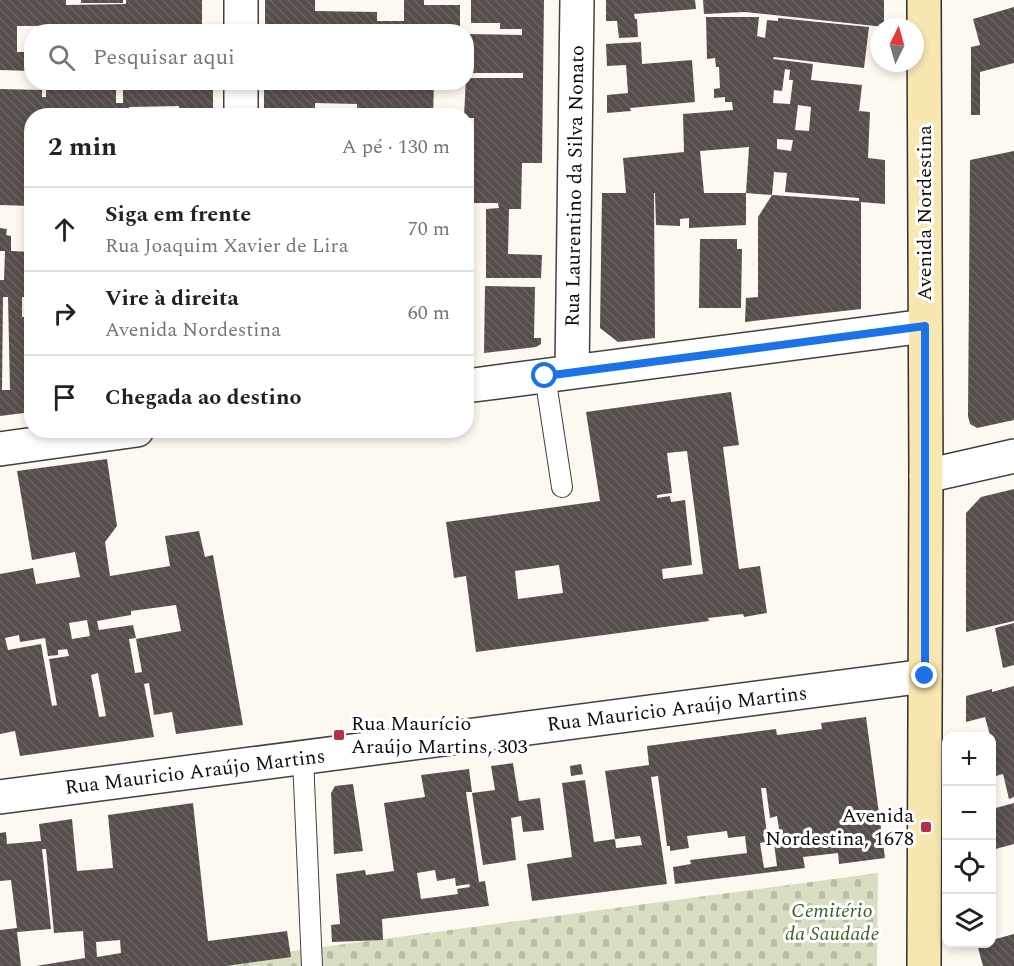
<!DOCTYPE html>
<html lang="pt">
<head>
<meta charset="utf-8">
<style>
	:root { --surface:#fff; --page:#f2f2f2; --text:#222; --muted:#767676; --line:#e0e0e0 }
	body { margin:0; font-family:Spectral,serif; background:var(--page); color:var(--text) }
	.controls { position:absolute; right:18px; bottom:18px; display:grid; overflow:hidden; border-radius:12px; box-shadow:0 3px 9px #0003 }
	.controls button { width:54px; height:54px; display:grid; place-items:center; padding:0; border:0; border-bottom:2px solid var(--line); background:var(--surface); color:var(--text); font:30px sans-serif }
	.compass { position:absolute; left:870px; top:18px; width:54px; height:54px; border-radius:50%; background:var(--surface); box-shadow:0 3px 9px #0003; rotate:5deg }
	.stop { position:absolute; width:18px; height:18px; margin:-14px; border:4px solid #1a73e8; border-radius:50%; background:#fff }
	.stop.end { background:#1a73e8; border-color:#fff; box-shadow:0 2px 6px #0008 }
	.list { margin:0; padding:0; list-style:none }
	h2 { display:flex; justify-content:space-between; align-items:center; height:78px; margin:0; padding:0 24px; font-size:26px }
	h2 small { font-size:20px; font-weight:400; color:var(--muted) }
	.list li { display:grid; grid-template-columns:39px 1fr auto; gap:18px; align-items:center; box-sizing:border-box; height:84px; padding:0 24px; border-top:2px solid var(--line) }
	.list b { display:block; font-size:22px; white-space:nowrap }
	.list p { margin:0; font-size:20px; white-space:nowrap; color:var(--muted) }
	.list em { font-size:20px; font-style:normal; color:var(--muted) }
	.icon { flex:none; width:33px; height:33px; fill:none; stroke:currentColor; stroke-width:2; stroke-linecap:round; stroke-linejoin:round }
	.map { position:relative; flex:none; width:1014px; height:966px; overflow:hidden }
	.search { position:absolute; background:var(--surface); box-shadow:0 3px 9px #0003; left:24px; top:24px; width:450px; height:66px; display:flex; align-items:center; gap:15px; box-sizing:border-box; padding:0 21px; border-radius:24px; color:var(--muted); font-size:22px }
	.panel { position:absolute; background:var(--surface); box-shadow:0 3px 9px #0003; left:24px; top:108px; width:450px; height:330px; border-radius:24px }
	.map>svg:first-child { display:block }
</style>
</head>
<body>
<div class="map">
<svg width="1014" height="966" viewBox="0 0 1014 966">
	<defs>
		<pattern id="cemetery-stones" width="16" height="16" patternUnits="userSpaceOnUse" patternTransform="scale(1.5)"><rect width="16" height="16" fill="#d9dec3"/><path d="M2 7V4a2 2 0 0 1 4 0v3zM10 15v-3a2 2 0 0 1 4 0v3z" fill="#b9bda6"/></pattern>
		<pattern id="building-back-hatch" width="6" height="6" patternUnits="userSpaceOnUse" patternTransform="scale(1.5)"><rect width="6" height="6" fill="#564e4b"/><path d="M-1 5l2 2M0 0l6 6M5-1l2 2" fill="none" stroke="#696361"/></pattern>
	</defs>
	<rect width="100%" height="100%" fill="#fef9f0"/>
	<!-- cemetery -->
	<path fill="url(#cemetery-stones)" d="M878,873l-1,93h-696z"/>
	<!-- building -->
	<path fill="url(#building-back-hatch)" fill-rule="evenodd" d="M0,0h66v5l60,-1v-4h76v25l-185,1v26h15v19l-32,-1z
		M81,0h42v3h-42z
		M265,0h50v11l62,1v9h27v-21h20v5h36v23l-10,1v3h-21v-4h-25v4h-139z
		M471,0h73l-2,163h-20l-1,46h-12l-1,45 34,1 -1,23h-55v-69l13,-1 -1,-5h-32v-72h8v-13h-8v-2h-2l2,-38h57v-5h-57v-39l56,1v-6h-22v-6h-29z
		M606,0h89l1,9 -62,5 1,5h2l1,18 -19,1 -2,-17h-11z
		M703,0h181v27l-139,-15 -41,2z
		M1014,7v56l-34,9v43h-9v-68l9,-2 -7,-26z
		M706,17h53l-2,19 8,2 2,-18 11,1v-3l91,9 -5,41 -90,-11 -1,2 40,5 -2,16 51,5 -3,26 11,1 -2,46 17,2v44l-24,-2v107l-116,13 1,-24 12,-1v-80l14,-22 87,6v-3l-74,-6 2,-19 -13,-1 -2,23 -26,-2 3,-46 -49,4 4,42h42v32l-57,3v-10l-9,1v7l-24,-1 -1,-32h-1l1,145 -37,4 -18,-14 2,-135h24l-3,-35 61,-6 -1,-38 50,-4 -1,-8h-7v-5l-11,1v-9l6,-1 -1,-21h-3l-1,-9 -8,1zM785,69l5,1 -1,10h4l-3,24 -17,-1 1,-13 8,1zM798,105l13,2 -2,24 -14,-1zM777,139l16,1 -2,11 -14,-2z
		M641,42l1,22 50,-4 3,42 -65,6 1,3 -24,2v-18l21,-2 -2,-28 -19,1 -1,-22z
		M46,82h167v32h-34v-8l-50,1v9h-97v90l-32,-1v-116l42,1v7h4zM116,85h7v18h-7z
		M264,82h170l-1,34h-76v-12l-42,-1v13h-51z
		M1014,151v269l-37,8 -7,-4 -2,-8 2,-256z
		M0,228l7,1 -1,6 5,1v15l21,1v45h-10v20h10v95l-32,4v-136h4l1,-29h-5zM3,297h5l2,93h-8z
		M700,239h37v10h5l-1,59h-42z
		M485,286l50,1 -1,51h7v6l-5,3 -52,6z
		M731,392l8,53 -16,2 16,122 21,-3 7,47 -23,4 -1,-3 -35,4 1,3 -233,31 -10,-76 -12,2 -8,-56 154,-21 -14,-89zM687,451l16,123 -40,5 -1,-10 30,-4 -7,-65 -14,2 -1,-6 -13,2v-3l15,-2 -5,-40zM559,565l4,28 -45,6 -3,-28z
		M107,459l10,67 -12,16 5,34 60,-10 -5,-30 34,-5 6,26 8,-2 30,170 -67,9 -4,-22 -18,3 -5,-32 -5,1 10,53 -134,19 -5,-25 -15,3v-160l33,-6 3,16 44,-7 -5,-25 -43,8 -15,-89zM176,605l5,26 -45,8 6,33 -7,1 -6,-34 7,-1 -3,-13 -34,5 -2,-9 34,-6v-4zM87,620l3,16 -18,3 -3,-16zM19,635l1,7 25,-4 3,18 10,-1v-5l9,-1 2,7 -20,3 8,46 -5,1 -11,-62 -33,6 -3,-12zM98,673l8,43 -7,1 -8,-42z
		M1014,489v132l-48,11v-119l15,-16z
		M1014,623v42l-11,3 -8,-40z
		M1014,686v111l-5,2 -6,-25 -11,3v-18l4,-2 -11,-40 -19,5v-26l26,-7v3z
		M866,717l19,141 -46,6 -1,-11 -35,4 2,11 -130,16 -2,-17 18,-3 -1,-4 57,-7 -2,-17 -17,2 -1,-7 -40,5 2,12 -19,3v-5h-3l-9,-70 -7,1 16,107 -135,17 -5,-37 45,-7 -10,-74 23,-3 9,62 21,-3 1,9 26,-3 -2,-9 -25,3 -10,-68 44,-6 -2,-19 129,-17 1,6 45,-6 -1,-6zM761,788h5l4,30 7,-2 3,19 -7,1 4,30 -13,2 -4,-25 5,-1 -2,-8h4z
		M513,763l6,38 21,-3 4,32 -21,2 -2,-16 -10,2 5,42 -33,5 -11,-72 23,-3 -4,-24z
		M581,764l2,10 -12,2 -1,-10z
		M469,769l3,23h-6l13,90 6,-1 4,25 -107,13 1,21 -51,2 -1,-17 9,-1 -4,-50 29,-4 1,5 28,-4 -10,-68 41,-6 -4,-22zM435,870l2,11 18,-3 1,8 13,-2 1,3 -13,2 1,5 -37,5 -4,-26z
		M353,784l10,67 -29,3 -3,-61 4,-7z
		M193,803l15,138 79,-10 4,26 -65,9h-190l49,-8 -2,-27 -29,2 -8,-84h-4l9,80 -34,3 4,34h-21v-36l17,-2 -6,-48 -11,1v-48l6,-1 1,12 34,-3 -2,-17 33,-5 5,52 36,-3 -5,-53zM120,940l1,13 -24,4 -1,-15z
		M1014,803v41l-22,6v-41z
		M1014,934v32h-31l-6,-22h15v-4z"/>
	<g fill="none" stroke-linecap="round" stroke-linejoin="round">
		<!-- service casing -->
		<g stroke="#414141" stroke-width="22">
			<path id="service" d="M545,376l17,111
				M303,758l9,208"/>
		</g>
		<!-- minor casing -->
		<g stroke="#414141" stroke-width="36">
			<path id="minor" d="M241,0v32
				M241,82v34
				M572,372l5,-372
				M466,386l459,-60
				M0,449l137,-19
				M0,797l925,-121"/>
		</g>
		<!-- tertiary casing -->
		<g stroke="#414141" stroke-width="36">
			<path id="tertiary" d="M926,476l88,-20"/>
		</g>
		<!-- secondary casing -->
		<g stroke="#303030" stroke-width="36">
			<path id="secondary" d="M924,966l2,-490 -2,-476"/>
		</g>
		<!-- service -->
		<use href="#service" stroke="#fff" stroke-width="20"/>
		<!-- minor -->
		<use href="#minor" stroke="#fff" stroke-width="33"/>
		<!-- tertiary -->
		<use href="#tertiary" stroke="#fff" stroke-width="33"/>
		<!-- secondary -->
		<use href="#secondary" stroke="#f8e7b1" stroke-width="33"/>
	</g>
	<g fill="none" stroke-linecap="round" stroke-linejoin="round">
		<!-- route -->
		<path stroke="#1a73e8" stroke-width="8" d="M545,376l380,-50v350"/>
	</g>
	<!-- markers -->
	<g fill="#b33148" stroke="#fff" stroke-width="2">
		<rect x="333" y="729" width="12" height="12" rx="3"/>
		<rect x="920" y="821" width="12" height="12" rx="3"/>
	</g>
	<g text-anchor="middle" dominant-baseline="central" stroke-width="6" stroke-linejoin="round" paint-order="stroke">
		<!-- street labels -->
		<g font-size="20" fill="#0e0e0e" stroke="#fff">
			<text transform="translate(575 186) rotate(-89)">Rua Laurentino da Silva Nonato</text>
			<text transform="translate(925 213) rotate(-90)">Avenida Nordestina</text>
			<text transform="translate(677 709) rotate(-7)">Rua Mauricio Araújo Martins</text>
			<text transform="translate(195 772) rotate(-7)">Rua Mauricio Araújo Martins</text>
		</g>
		<!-- poi labels -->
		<g font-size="20" fill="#0e0e0e" stroke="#fff" text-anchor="start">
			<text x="351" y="724">Rua Maurício<tspan x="351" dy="23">Araújo Martins, 303</tspan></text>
			<text x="914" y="816" text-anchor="end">Avenida<tspan x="914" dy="23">Nordestina, 1678</tspan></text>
		</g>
		<!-- park labels -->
		<g font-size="20" font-style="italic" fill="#386123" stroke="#fff">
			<text x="832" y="911">Cemitério<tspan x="832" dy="23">da Saudade</tspan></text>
		</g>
	</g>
</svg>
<div class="controls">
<button>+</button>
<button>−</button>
<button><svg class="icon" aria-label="locate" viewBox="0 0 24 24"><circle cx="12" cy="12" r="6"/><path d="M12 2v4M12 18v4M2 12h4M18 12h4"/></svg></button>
<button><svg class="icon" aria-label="layers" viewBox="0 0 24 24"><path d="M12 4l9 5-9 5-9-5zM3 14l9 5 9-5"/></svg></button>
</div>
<svg class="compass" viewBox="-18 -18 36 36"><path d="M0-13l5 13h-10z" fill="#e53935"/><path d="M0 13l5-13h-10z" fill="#767676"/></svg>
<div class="stop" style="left:545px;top:376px"></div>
<div class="stop end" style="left:925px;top:676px"></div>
<div class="search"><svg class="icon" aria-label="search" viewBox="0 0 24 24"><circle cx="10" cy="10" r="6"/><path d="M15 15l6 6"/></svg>Pesquisar aqui</div>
<section class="panel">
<h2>2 min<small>A pé · 130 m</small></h2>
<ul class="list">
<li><svg class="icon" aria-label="ahead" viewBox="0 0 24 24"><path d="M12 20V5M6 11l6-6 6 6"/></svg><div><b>Siga em frente</b><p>Rua Joaquim Xavier de Lira</p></div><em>70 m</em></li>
<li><svg class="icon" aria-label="right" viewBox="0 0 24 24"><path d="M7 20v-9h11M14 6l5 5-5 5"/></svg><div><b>Vire à direita</b><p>Avenida Nordestina</p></div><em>60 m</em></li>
<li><svg class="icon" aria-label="arrive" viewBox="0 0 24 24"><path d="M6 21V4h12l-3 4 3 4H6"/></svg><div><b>Chegada ao destino</b></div></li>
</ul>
</section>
</div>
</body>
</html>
